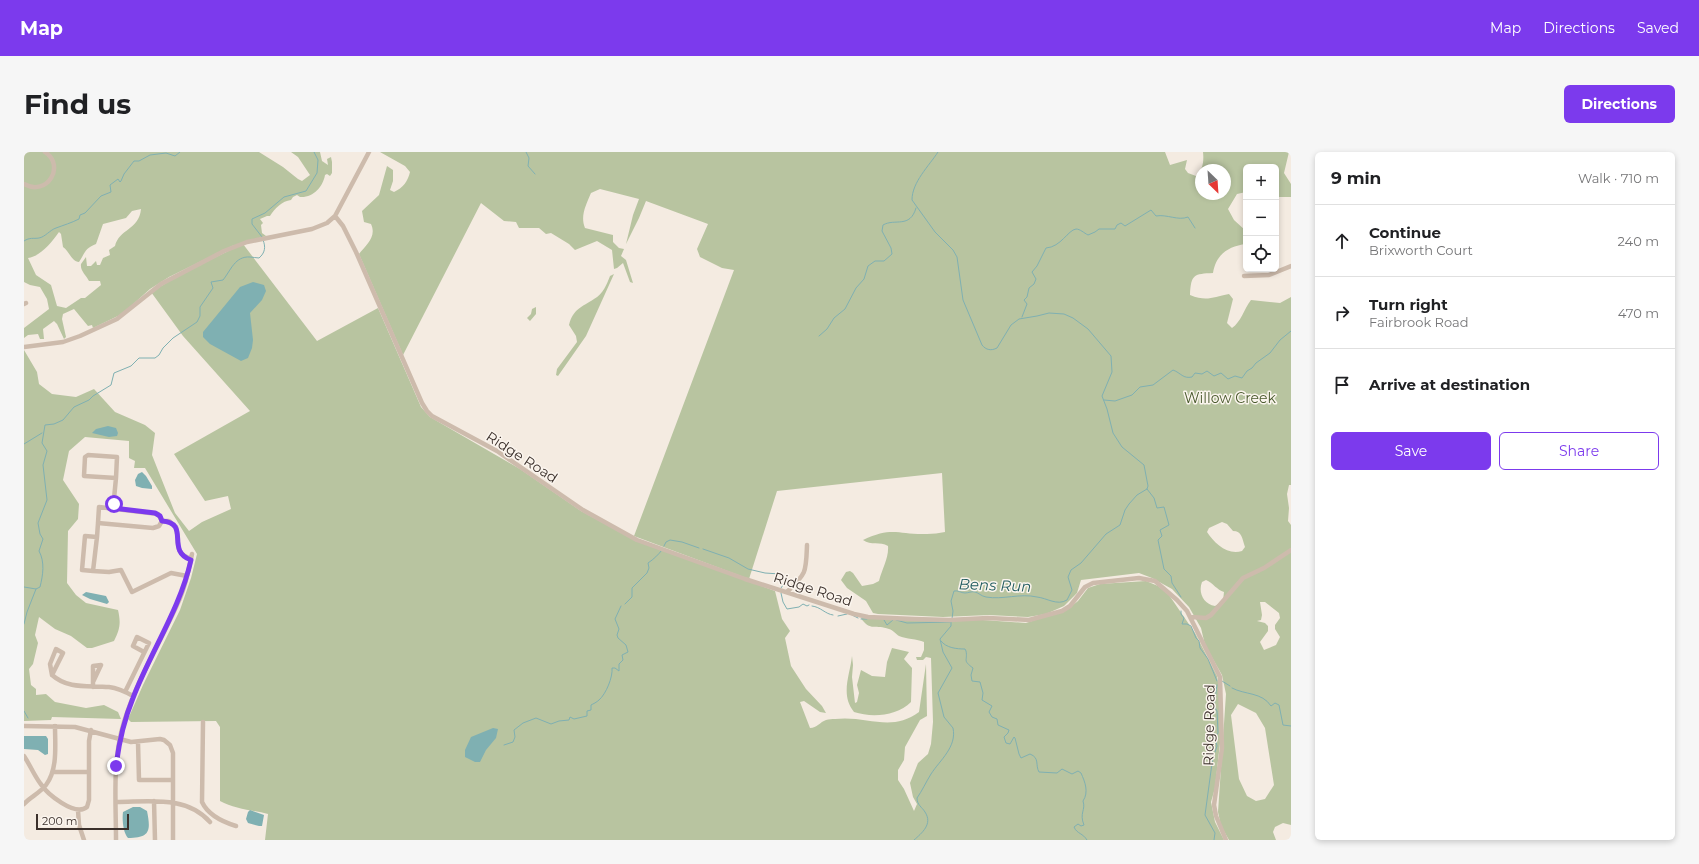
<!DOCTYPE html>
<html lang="en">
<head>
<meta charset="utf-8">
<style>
	:root { --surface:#fff; --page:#f6f6f6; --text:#202124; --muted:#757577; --line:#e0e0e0; --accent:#7c3aed }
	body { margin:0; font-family:Montserrat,sans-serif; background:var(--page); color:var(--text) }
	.controls { position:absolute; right:12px; top:12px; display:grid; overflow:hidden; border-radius:6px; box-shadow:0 2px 6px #0003 }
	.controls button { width:36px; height:36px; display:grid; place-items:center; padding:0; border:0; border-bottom:1px solid var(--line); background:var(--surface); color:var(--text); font:20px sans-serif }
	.compass { position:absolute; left:1171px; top:12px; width:36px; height:36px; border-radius:50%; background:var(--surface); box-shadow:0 2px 6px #0003; rotate:155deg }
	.scale { position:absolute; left:12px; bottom:10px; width:93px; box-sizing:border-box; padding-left:4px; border:2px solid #3b302b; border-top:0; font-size:11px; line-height:14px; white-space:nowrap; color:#3b302b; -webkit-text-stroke:3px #fbf5ee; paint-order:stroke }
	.stop { position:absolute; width:12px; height:12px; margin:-9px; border:3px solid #7c3aed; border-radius:50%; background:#fff }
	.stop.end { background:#7c3aed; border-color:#fff; box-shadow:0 1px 4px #0008 }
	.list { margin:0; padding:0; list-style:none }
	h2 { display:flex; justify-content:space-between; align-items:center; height:52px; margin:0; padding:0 16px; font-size:17px }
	h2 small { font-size:13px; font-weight:400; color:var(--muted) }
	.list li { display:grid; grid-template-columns:26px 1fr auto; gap:12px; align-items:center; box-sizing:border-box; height:72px; padding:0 16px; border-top:1px solid var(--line) }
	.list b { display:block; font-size:15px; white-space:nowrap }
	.list p { margin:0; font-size:13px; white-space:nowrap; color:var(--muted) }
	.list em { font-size:13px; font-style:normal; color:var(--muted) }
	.actions { display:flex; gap:8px; padding:12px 16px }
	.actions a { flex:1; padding:9px 0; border:1px solid var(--accent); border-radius:6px; text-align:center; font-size:14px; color:var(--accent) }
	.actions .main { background:var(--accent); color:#fff }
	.icon { flex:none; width:22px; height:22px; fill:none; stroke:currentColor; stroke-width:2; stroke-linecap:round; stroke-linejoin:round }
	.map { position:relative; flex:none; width:1267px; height:688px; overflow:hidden; border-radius:6px }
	header { display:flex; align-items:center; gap:24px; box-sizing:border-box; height:56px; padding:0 20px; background:var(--accent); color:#fff }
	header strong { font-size:19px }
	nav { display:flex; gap:22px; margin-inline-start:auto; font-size:14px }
	.intro { display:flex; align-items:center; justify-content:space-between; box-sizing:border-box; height:96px; padding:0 24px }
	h1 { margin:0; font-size:28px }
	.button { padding:10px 18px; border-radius:6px; background:var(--accent); color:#fff; font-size:14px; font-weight:700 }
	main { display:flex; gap:24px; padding:0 24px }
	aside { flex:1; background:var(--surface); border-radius:6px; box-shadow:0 2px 6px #0003 }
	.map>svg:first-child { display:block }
</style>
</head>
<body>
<header>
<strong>Map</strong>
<nav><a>Map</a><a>Directions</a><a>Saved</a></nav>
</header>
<div class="intro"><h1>Find us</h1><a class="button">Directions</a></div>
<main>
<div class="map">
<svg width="1267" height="688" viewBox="0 0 1267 688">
	<rect width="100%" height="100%" fill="#f4ebe1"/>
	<!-- green -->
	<path fill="#b8c4a0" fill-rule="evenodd" d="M0,0h235l24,15 15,12 4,2 8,-6 -12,-18 -7,-5h29l2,9 6,4 -1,-6 4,-2 1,5v11l-2,3 -3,-2 -2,1c-2,12 -12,23 -25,22l-3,-2 -4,2 -2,3c-9,1 -16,8 -21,16h-3l-7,3 3,4 -2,2 1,8 4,3 -34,10 -63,31 -19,12 -28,25 -29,14 -1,-3 -4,1 -14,-17 -11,5 -1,5 4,18 -2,2 -7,-15 -3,-3 -11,8 1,10h-4l-2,-5 -10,1 -4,3v-10l25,-19 -2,-10 -7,-12 -10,-2 -6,-3zM117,57c-2,21 -22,20 -26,37l-6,4 1,5 -7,3 -3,7h-3l-1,-4 -5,5h-4l-1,-9 -5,7c-1,7 5,11 8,17h11l1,4 -16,13h-4l-15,10 -9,-2 -6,-21 -15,-10 -8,-17c13,-2 23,-15 31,-26l2,2 2,13c6,4 9,15 16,15 6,-9 6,-14 17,-18l7,-20 23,-6 6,-7z
		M356,0h785l5,13 17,-5 -2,9 3,4 8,3c7,-6 8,-15 7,-24h86l-5,21 7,11v13h-15v-30h-30v25l-9,2 -9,15 6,11 12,11v13c-17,2 -30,10 -33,29 -19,1 -22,1 -23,22 17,7 23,2 39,-1l4,5 -6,24 5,5c9,-6 12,-19 19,-28l29,3 11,-6v188h-2l-2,9 2,14 -1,13 3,4v300l-8,-2 -8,4 -2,5 3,8h-47l-8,-14 -3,-14 8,-118 -4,-19 -17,-30 -4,-17 -12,-21 -17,-18 -20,-11 -13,-5 -58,7 -4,13 -13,13 -18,8 -18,3 -39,-2 -46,2 -65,-3 -5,-1 -7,-12 -19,-13 -6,-8 5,-8 4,-1 3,2 9,13 11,-2 6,-3c3,-12 10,-23 9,-35 -8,-5 -17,0 -25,-6 30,-14 35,-5 64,-6 6,0 12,-1 18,-2l-3,-59 -165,18 -28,88 -115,-43 100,-266 -12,-2 -22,-11 -3,-8 11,-25 -62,-23 -7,17 -13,26 7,-29 6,-16 -39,-10 -9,4c-5,12 -11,23 -6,35l28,7v7l6,6 5,1 -3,7 5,4 7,23 -3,-1 -7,-19 -6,5 -3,1 -2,-19 -15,-9 -22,9 -6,-6 -18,-11 -5,1 -7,-6h-20l-3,-6 -12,-1 -23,-18 -78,152 -44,-101c7,-9 18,-17 12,-30l-7,-2 -2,-11 17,-16 8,-29 6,4v11l-3,9 4,2c9,-4 14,-11 16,-20l-5,-6zM1177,18h24v24h-24zM1198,370l5,2 6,7c9,0 9,7 12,16l-3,4c-14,5 -28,-8 -35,-19l2,-4zM1182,428c7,3 11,10 18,12l-1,9 -8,5c-12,-2 -17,-14 -13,-24zM1236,450h5l14,11 1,5 -5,7v4l5,8 -4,8 -12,5 -4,-8 8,-11v-5l-3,-3 -8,-2 4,-1 1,-5zM1214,552l18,9 9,15 9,57 -9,14 -9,2 -9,-5 -8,-17 -8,-64z
		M219,92l74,97 61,-33 43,99 9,10 90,52 61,42 50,27 144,53 7,28 8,12 -5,7 6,28 15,23 16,17 4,7 -6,-1 -16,-11 -4,1 10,26c7,0 10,-6 16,-8 3,-1 6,-1 9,-1 31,-4 56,14 84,-7l7,-48 1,52 -7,4 -15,27 -1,13 -6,10v10l6,9 10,22 3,-7 -4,-7 -3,-14 8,-20 10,-9 3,-10 2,-22 -2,-64 -5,-1 -3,3h-6l-1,-3h5l3,-7v-8c-7,-3 -18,-3 -25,-6 -3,-2 -6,-6 -10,-7 -13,-5 -19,3 -28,-11l122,2 43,3 42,-14 10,-8 10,-13 12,-4 46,-3 12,5 11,9 26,38 22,43 2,13 1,54 -5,45 -4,14 4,20 9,18h-959l3,-26c-16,-4 -34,-5 -48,-13v-74l-4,-6 -85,1 -3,-3 15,-34 37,-75 11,-32 6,-24 -52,-86h-11l1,-7 -6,-3v-17l-44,-4 -16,14 -6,29 16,24 -1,15 -10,12 -1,52 9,12 10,8 32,7c3,13 2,19 -4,31l-22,7h-5l-16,-12 -16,-7 -16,-12 -4,18 3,8 -5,21 -4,5 2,16 5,4v6l10,-1 9,8 31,6 18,-3 14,7 3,7 -69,-2 -1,3 -27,1v-371l13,22 2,12 13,10 24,3 18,-8 21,23 30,13 10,8 -3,22 23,58 14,18 13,-9 29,-13 -3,-13 -23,5 -31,-47 76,-43 -67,-75 -32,-44 36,-21z
		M590,122l-28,62 -28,40 -2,-1 1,-6 20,-27 -1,-6 -7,-11c4,-16 13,-18 25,-26 9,-5 13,-15 16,-23z
		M512,155v7l-6,7 -3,-3 4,-4 1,-5z
		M868,496l17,4 -5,7 8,9 -1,34c-14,14 -39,16 -57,10 -14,-17 -4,-37 -2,-56l1,9 -1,12 3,26 2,-1 2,-9 -2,-8 4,-15 11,6 13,1 2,-15z"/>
	<!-- water -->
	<path fill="#7fb0b2" d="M229,130l11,3 2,6 -4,9 -12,13 3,27 -1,8 -4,10 -7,3 -31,-17 -7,-7v-5l37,-45z
		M84,274l8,2 2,5 -1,3 -8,1 -17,-4 4,-4z
		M118,320l4,4 6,10v3l-10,-1 -6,-2 -1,-6 3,-6z
		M62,440l20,4 3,6 -2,2 -17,-5 -8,-4z
		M469,576l5,1 -2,9 -10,12 -6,12h-5l-10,-5v-7l6,-13z
		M0,584h22l2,3v15l-3,1 -7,-5 -14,-1z
		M109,655h7l7,4c4,20 3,27 -19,27 -5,-5 -6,-19 -5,-26z
		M226,658l14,5 -2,11h-3l-11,-3 -2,-4 2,-7z"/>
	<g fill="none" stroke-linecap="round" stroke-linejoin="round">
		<!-- stream -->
		<path stroke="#7fb0b2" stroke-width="1" d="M502,0l3,6 -1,8 7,8
			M914,0c-9,14 -26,30 -26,48l23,32 18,18 4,7 6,43 19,45c4,5 9,6 15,3l14,-23 8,-6 18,-3 12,-3 15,1 9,4 15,11 23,27 1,16 -10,24 5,13 6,24 9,14 22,18 4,21 -1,3 -10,6 -8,9 -4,6 -5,15 -14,9 -25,29 -10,7 -3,7 4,13 -5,10c-10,6 -20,-2 -30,-3 -17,-4 -34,3 -51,0 -5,-1 -7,-4 -11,-5 -3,-1 -7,1 -10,1 -4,0 -7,-3 -11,-2l-3,10 2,10 -1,8
			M238,85l-10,-13v-5l13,-6 19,-16 22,-6 11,-18 1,-13 -4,-8
			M0,89c6,-4 9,-2 15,-3 6,-1 11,-8 17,-10 8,-3 15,-5 23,-9l1,-4 5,-2 16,-17 10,-4 -1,-7 8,-6 2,3 1,-1 3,-7 10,-13h5l11,-6 16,-2 9,3 5,-4
			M998,165l5,-13 -3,-4 3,-3 2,-9 5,-4 2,-5 -4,-7 5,-6 9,-18c15,-1 22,-18 30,-19 4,0 8,4 12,6l7,-3 4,-3h16l2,-4 4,-2 4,3 26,-16 5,6c11,-2 22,5 32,1l7,11
			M795,184l8,-7 7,-11 11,-9 11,-21 8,-9 4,-13 7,-5h9l8,-7 -1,-6 -9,-17 1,-6c12,-7 27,4 33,-17
			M1080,248l11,1 17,-6 8,-8 13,-2 20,-15c8,3 10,9 19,7l3,-4 7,1 5,-3 7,5 7,-3 7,6 7,-3 7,2 5,-7 5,-3 4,-5 14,-10 10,-13 11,-9
			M0,292l18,-11
			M1123,337l7,9 3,10 7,-1 5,18 -9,5 2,6 -4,4 6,29 7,7 1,7 9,14
			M640,394l2,-4 4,-2 12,2 17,6
			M679,397l26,9 19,11 17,4 15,1 5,8 -4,6
			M0,435l12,2 4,-2c3,-12 5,-25 -1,-36l4,-12 -3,-5 -2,-11 9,-23 -4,-35 4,-14 -5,-8 3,-18 9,-1 9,-4 11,-13 15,-7 4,-4 18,-11 3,-12 17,-7 8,-8h16l4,-3 4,-7 10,-10 24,-16 3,-6v-9l13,-19 -2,-6 12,-2c8,-10 12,-24 27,-23 3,0 6,1 9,1 6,-5 7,-11 4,-18
			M757,441l2,9 4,7 12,-2 4,-3 4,2 2,-1
			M601,452l7,-7v-9l15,-15 2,-5 -1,-5c6,-4 10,-8 14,-13
			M788,454c9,1 13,8 21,9
			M1157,459v3l3,4 -2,6h5l4,2 5,12 3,3 1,7 8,11 9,22
			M828,463l6,3
			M814,464l9,-2
			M837,467h6
			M860,468l3,5 6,-5
			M872,468l11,3 43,-1
			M0,472l3,-12 9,-23
			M917,489c5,7 16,8 24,8l1,2c2,10 -4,9 7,17l-2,7 1,6 8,1 3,11 -1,7 10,6 -3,6 3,5 5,2 1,6 11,5 -1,3 -4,4 2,6 4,1 4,-7 1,1 4,16 2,4 9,-4c10,4 5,11 9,18l18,1 5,-4 10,5 6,-3 3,2c4,9 8,19 2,28 3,9 -4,12 1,24l-3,1 -3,-2 -4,3c3,7 9,6 13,13
			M1198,529l8,5
			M1208,536c13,7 30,4 39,18l4,-3 4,2 4,20 8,1
			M0,559l4,7
			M480,593l9,-3 2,-5 -1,-7 9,-7 13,-5 15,6 8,-3 10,-1 1,-3 4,2 13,-3v-5l4,-1v-5c2,-1 6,-3 8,-5 7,-6 14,-23 13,-32h3l4,3v-7l4,-4 -1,-5 6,-3 -2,-7 -8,-7 -1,-3 2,-6 -4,-10 6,-13
			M1191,600l2,-6 -2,-9 3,-4 -1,-22 -3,-5 3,-21
			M1189,604l-8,59 10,18 -1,7
			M890,688c8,-7 19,-16 11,-28 -3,-5 -8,-7 -8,-14 5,-7 9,-16 14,-24 9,-14 26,-27 22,-46l-9,-11 -6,-24 14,-25 -9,-16 -3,-13 11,-13v-4"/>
		<!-- minor -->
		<path stroke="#cdbbac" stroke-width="4.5" d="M0,32c23,13 42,-18 21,-32
			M311,64l8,10 13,26 66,151 5,8 5,5 65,35 86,59 54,30 108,39 109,35 14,3 46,2 35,1 39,-2 41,2 33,-9 8,-5 15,-19 8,-4 46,-5 16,3 22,19 10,11 33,66 2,71 -8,57 2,11 10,24
			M1220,124l25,-1 22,-9
			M0,152l2,-1
			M0,195l39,-5 17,-6 37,-17 44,-35 63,-33 23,-9 65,-13 15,-6 8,-7 34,-64
			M89,357l3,-31 -32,-2 1,-19 3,-2 29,2 -1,21
			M138,369l-3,5 -6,2 -55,-5 1,-16 59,7 4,7h7l7,6c4,15 -3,26 15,32
			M73,385l-4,34 -11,-1 3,-34 12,1 1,-14
			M69,419l16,1 12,-2 11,22 39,-19 16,3
			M763,440c20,-19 19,-20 20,-47
			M1167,465l15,1 5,-3 32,-37 21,-10 27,-18
			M28,523l-2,-11 6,-15 7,4 -11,22c17,15 37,10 57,12 9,1 17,5 24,9
			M69,530l8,-17 -8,1v21
			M101,540l24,-49 -12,-6 -4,9 11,6
			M179,570l-1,80c6,13 21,20 34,24
			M0,574l51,1 56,15 29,-3 4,1 6,5 3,8v87
			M114,590l1,38h34
			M0,604c6,9 10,19 16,27 7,11 35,34 47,24l2,-7v-59l2,-11
			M29,620h35
			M130,649l1,39
			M92,650c33,0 70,-7 94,20
			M0,652c6,-7 16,-11 22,-19 12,-16 9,-40 9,-59
			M54,658l1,15 5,15
			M92,688c0,-39 -4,-79 8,-118 13,-43 38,-82 56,-124 6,-14 9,-29 12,-44"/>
	</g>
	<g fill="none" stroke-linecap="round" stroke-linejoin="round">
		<!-- route -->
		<path stroke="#7c3aed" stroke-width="5" d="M90,352l-1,4 42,5 5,3 2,5c29,2 3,30 29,39 -11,49 -40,91 -58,138 -9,22 -14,44 -17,68"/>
	</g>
	<g text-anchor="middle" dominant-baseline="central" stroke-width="3" stroke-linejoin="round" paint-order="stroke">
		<!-- park labels -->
		<g font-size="14" fill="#4a5a2e" stroke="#fbf5ee">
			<text x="1206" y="246">Willow Creek</text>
		</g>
		<!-- street labels -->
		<g font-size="14" fill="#3b302b" stroke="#fbf5ee">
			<text transform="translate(498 305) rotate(33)">Ridge Road</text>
			<text transform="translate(789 437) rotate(18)">Ridge Road</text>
			<text transform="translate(1185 573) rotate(-89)">Ridge Road</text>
		</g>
		<!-- water labels -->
		<g font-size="15" font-style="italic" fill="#1f5a5e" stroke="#fbf5ee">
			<text transform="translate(971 433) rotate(2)">Bens Run</text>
		</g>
	</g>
</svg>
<div class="controls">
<button>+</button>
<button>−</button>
<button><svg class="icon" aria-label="locate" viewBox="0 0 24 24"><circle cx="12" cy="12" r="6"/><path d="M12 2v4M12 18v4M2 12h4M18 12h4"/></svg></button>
</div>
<svg class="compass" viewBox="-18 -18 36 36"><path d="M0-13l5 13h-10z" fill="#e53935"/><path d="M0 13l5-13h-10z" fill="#757577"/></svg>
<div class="scale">200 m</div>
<div class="stop" style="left:90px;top:352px"></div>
<div class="stop end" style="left:92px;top:614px"></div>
</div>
<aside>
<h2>9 min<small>Walk · 710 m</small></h2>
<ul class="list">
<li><svg class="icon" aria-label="ahead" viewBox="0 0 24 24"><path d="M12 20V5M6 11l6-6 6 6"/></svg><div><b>Continue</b><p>Brixworth Court</p></div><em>240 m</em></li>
<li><svg class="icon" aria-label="right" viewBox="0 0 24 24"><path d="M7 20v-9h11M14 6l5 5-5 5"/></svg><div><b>Turn right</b><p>Fairbrook Road</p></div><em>470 m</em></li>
<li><svg class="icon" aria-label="arrive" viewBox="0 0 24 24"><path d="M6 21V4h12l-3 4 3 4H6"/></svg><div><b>Arrive at destination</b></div></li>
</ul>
<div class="actions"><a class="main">Save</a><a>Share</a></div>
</aside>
</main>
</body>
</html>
